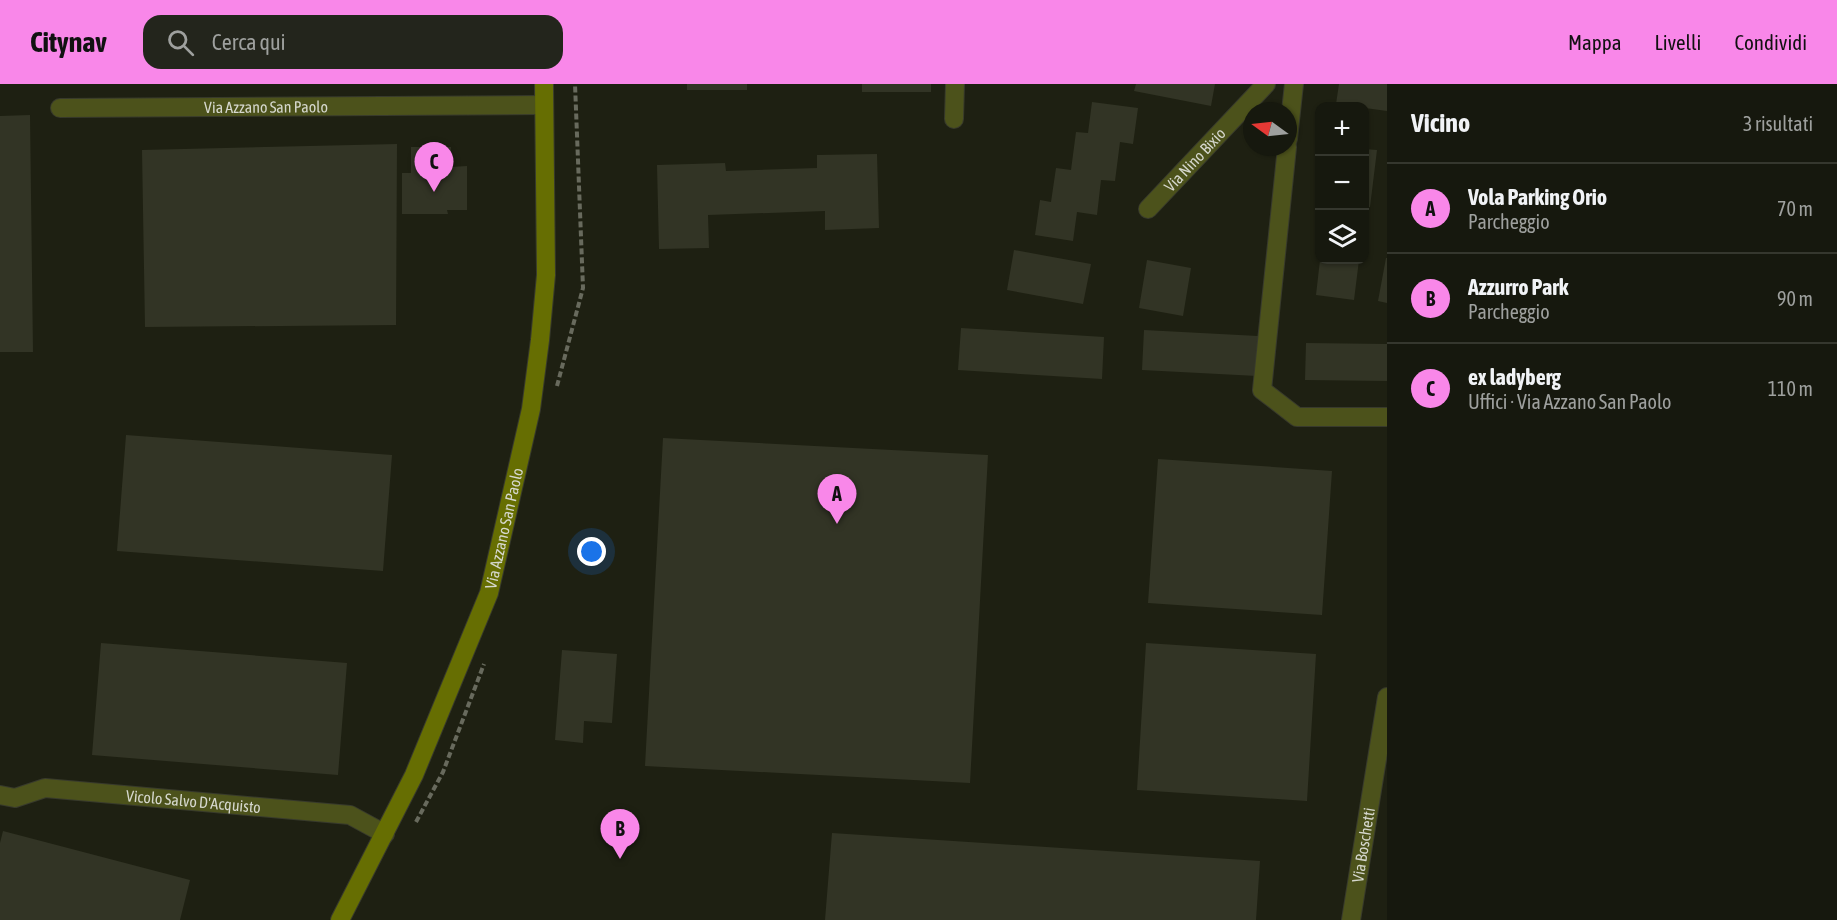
<!DOCTYPE html>
<html lang="it">
<head>
<meta charset="utf-8">
<style>
	:root { --surface:#16180e; --page:#23251c; --text:#f1f3f6; --muted:#9ea09e; --line:#35372e; --accent:#f987e9 }
	body { margin:0; font-family:"Asap Condensed",sans-serif; background:var(--page); color:var(--text) }
	.controls { position:absolute; right:18px; top:18px; display:grid; overflow:hidden; border-radius:12px; box-shadow:0 2px 4px #0004 }
	.controls button { width:54px; height:54px; display:grid; place-items:center; padding:0; border:0; border-bottom:2px solid var(--line); background:var(--surface); color:var(--text); font:30px sans-serif }
	.compass { position:absolute; left:1243px; top:18px; width:54px; height:54px; border-radius:50%; background:var(--surface); box-shadow:0 2px 4px #0004; rotate:285deg }
	.you { position:absolute; left:592px; top:468px; width:21px; height:21px; margin:-15px; border:4px solid #fff; border-radius:50%; background:#1a73e8; box-shadow:0 0 0 9px #1a73e833 }
	.badge { display:grid; place-items:center; width:39px; height:39px; border-radius:50%; background:var(--accent); color:#111; font-size:20px; font-weight:700 }
	.pin { position:absolute; translate:-50% -50px; filter:drop-shadow(0 2px 3px #0008) }
	.pin::after { content:''; position:absolute; top:32px; width:21px; height:18px; background:inherit; clip-path:polygon(0 0,100% 0,50% 100%) }
	.list { margin:0; padding:0; list-style:none }
	h2 { display:flex; justify-content:space-between; align-items:center; height:78px; margin:0; padding:0 24px; font-size:26px }
	h2 small { font-size:20px; font-weight:400; color:var(--muted) }
	.list li { display:grid; grid-template-columns:39px 1fr auto; gap:18px; align-items:center; box-sizing:border-box; height:90px; padding:0 24px; border-top:2px solid var(--line) }
	.list b { display:block; font-size:22px; white-space:nowrap }
	.list p { margin:0; font-size:20px; white-space:nowrap; color:var(--muted) }
	.list em { font-size:20px; font-style:normal; color:var(--muted) }
	.icon { flex:none; width:33px; height:33px; fill:none; stroke:currentColor; stroke-width:2; stroke-linecap:round; stroke-linejoin:round }
	.map { position:relative; flex:none; width:1387px; height:836px; overflow:hidden }
	header { display:flex; align-items:center; gap:36px; box-sizing:border-box; height:84px; padding:0 30px; background:var(--accent); color:#111 }
	header strong { font-size:28px }
	nav { display:flex; gap:33px; margin-inline-start:auto; font-size:21px }
	.search { width:420px; height:54px; background:var(--page); display:flex; align-items:center; gap:15px; box-sizing:border-box; padding:0 21px; border-radius:18px; color:var(--muted); font-size:22px }
	main { display:flex }
	aside { flex:1; background:var(--surface) }
	.map>svg:first-child { display:block }
</style>
</head>
<body>
<header>
<strong>Citynav</strong>
<div class="search"><svg class="icon" aria-label="search" viewBox="0 0 24 24"><circle cx="10" cy="10" r="6"/><path d="M15 15l6 6"/></svg>Cerca qui</div>
<nav><a>Mappa</a><a>Livelli</a><a>Condividi</a></nav>
</header>
<main>
<div class="map">
<svg width="1387" height="836" viewBox="0 0 1387 836">
	<rect width="100%" height="100%" fill="#1e2012"/>
	<!-- building -->
	<path fill="#323425" d="M687,0h60v6h-60z
		M862,0h69v8h-69z
		M1136,0h79l-4,22 -77,-15z
		M1339,0h48v27l-51,-7z
		M1092,18l46,6 -5,36 -13,-2 -5,39 -14,-1 -4,35 -20,-3 -4,29 -38,-6 5,-35 11,2 5,-34 15,2 5,-38 12,1z
		M30,31l3,237h-33v-236z
		M397,60l-1,181 -251,2 -3,-177z
		M411,63h40v20l16,-1v44h-20l1,4h-46v-41h9z
		M1364,65l13,1 -7,57h-6z
		M877,70l2,74 -54,2v-19l-117,4 1,33 -50,1 -2,-84 68,-2 1,8 91,-3v-13z
		M1014,166l77,14 -8,40 -76,-14z
		M1386,174h1v45l-9,-2z
		M1147,176l44,8 -8,48 -44,-8z
		M1320,176h39l-5,40 -38,-5z
		M961,244l143,9 -2,42 -144,-9z
		M1144,246l114,6 -1,40 -115,-6z
		M1306,259l81,1v37l-82,-1z
		M126,351l266,20 -9,116 -266,-20z
		M663,354l325,17 -18,328 -325,-17z
		M1158,375l174,12 -10,144 -174,-12z
		M101,559l246,20 -9,112 -246,-20z
		M1146,559l170,11 -9,147 -170,-11z
		M562,566l55,4 -5,69 -28,-2 -1,22 -28,-3z
		M3,747l187,49 -10,40h-180v-77z
		M832,749l428,28 -4,59h-431z"/>
	<g fill="none" stroke-linecap="round" stroke-linejoin="round">
		<!-- street casing -->
		<g stroke="#383a2c" stroke-width="20">
			<g id="street">
				<path id="s1" d="M60,24l484,-3"/>
				<path d="M954,35l1,-35"/>
				<path d="M1288,55l6,-55"/>
				<path d="M1287,63l-25,243 35,27h90"/>
				<path id="s2" d="M1148,125l118,-125"/>
				<path id="s3" d="M0,711l15,3 30,-10 305,27 35,19"/>
				<path id="s4" d="M1351,836l36,-223"/>
			</g>
		</g>
		<!-- secondary casing -->
		<g stroke="#383a2c" stroke-width="20">
			<g id="secondary">
				<path id="s5" d="M340,836l74,-145 75,-182 42,-184 9,-69 6,-65 -2,-191"/>
			</g>
		</g>
		<!-- path -->
		<path stroke="#686a5d" stroke-width="4" stroke-dasharray="6 3" stroke-linecap="butt" d="M557,302l26,-98 -8,-204
			M416,738l27,-50 41,-108"/>
		<!-- street -->
		<use href="#street" stroke="#4c521b" stroke-width="18"/>
		<!-- secondary -->
		<use href="#secondary" stroke="#666e02" stroke-width="18"/>
	</g>
	<g text-anchor="middle" dominant-baseline="central" stroke-width="4.5" stroke-linejoin="round" paint-order="stroke">
		<!-- street labels -->
		<g font-size="16" fill="#d5d7cd" stroke="#151709">
			<text stroke="none"><textPath href="#s1" startOffset="206">Via Azzano San Paolo</textPath></text>
			<text stroke="none"><textPath href="#s2" startOffset="68">Via Nino Bixio</textPath></text>
			<text stroke="none"><textPath href="#s5" startOffset="426">Via Azzano San Paolo</textPath></text>
			<text stroke="none"><textPath href="#s3" startOffset="196">Vicolo Salvo D'Acquisto</textPath></text>
			<text stroke="none"><textPath href="#s4" startOffset="76">Via Boschetti</textPath></text>
		</g>
	</g>
</svg>
<div class="controls">
<button>+</button>
<button>−</button>
<button><svg class="icon" aria-label="layers" viewBox="0 0 24 24"><path d="M12 4l9 5-9 5-9-5zM3 14l9 5 9-5"/></svg></button>
</div>
<svg class="compass" viewBox="-18 -18 36 36"><path d="M0-13l5 13h-10z" fill="#e53935"/><path d="M0 13l5-13h-10z" fill="#9ea09e"/></svg>
<div class="you"></div>
<div class="pin badge" style="left:837px;top:440px">A</div>
<div class="pin badge" style="left:620px;top:775px">B</div>
<div class="pin badge" style="left:434px;top:108px">C</div>
</div>
<aside>
<h2>Vicino<small>3 risultati</small></h2>
<ul class="list">
<li><span class="badge">A</span><div><b>Vola Parking Orio</b><p>Parcheggio</p></div><em>70 m</em></li>
<li><span class="badge">B</span><div><b>Azzurro Park</b><p>Parcheggio</p></div><em>90 m</em></li>
<li><span class="badge">C</span><div><b>ex ladyberg</b><p>Uffici · Via Azzano San Paolo</p></div><em>110 m</em></li>
</ul>
</aside>
</main>
</body>
</html>
